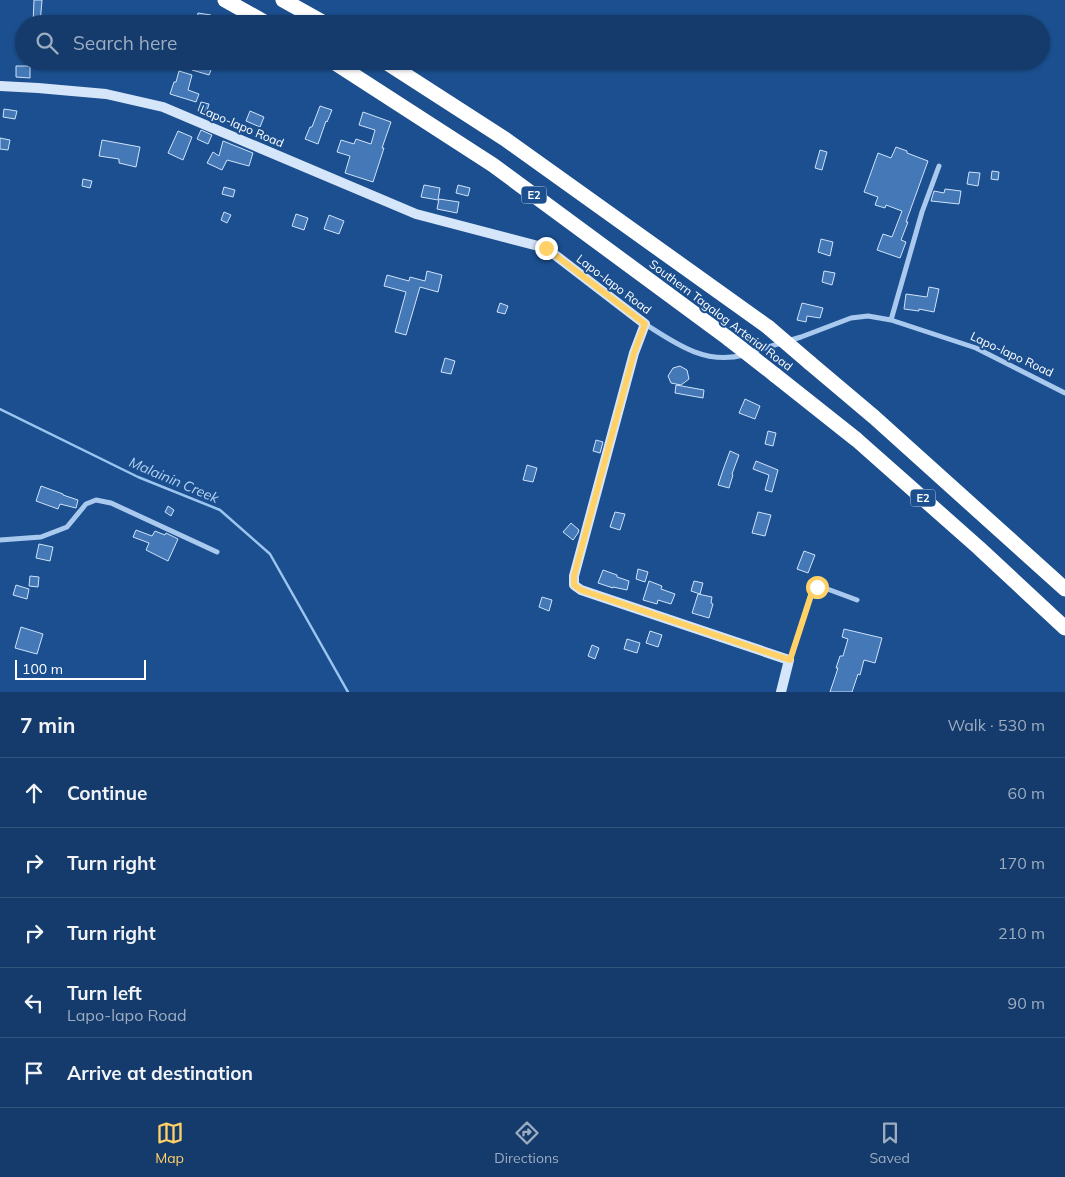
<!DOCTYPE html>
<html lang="en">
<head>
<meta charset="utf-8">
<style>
	:root { --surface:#143b6b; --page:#214673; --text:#f1f3f6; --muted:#9dadc1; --line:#33557e; --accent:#ffd166 }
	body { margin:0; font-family:Mulish,sans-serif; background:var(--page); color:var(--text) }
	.scale { position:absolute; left:15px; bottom:12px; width:131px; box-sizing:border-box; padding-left:5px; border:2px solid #fff; border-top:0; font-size:14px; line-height:18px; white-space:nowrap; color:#fff; -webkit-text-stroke:4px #1b4f8f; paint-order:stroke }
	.stop { position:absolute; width:15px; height:15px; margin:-11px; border:4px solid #ffd166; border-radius:50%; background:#fff }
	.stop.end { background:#ffd166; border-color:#fff; box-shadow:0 1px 5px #0008 }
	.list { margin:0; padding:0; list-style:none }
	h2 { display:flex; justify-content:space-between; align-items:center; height:65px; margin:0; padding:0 20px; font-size:21px }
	h2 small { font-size:16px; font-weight:400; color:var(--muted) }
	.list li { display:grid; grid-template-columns:32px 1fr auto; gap:15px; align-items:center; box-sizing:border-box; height:70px; padding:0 20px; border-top:1px solid var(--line) }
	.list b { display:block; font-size:19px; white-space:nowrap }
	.list p { margin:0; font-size:16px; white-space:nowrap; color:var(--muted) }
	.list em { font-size:16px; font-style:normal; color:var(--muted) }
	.icon { flex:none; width:28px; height:28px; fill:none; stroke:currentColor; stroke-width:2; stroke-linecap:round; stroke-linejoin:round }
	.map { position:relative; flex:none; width:1065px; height:692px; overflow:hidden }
	.search { position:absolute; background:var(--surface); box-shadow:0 1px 4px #0004; left:15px; right:15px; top:15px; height:55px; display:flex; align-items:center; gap:12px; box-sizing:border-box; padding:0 18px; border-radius:28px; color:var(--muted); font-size:19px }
	.sheet { height:415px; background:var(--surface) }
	nav { display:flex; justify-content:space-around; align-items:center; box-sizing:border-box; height:70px; border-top:1px solid var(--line); background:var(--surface); font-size:14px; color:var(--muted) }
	nav a { display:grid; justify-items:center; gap:2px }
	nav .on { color:var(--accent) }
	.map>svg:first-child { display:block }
</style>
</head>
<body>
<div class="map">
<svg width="1065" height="692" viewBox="0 0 1065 692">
	<rect width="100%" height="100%" fill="#1b4f8f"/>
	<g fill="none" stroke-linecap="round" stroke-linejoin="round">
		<!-- stream -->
		<path stroke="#9cc4f0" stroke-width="2.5" d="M0,409l138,68 82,33 50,44 78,138"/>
	</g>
	<!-- building -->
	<path fill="#4478b7" stroke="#cfe3fa" d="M34,0h8l-2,24h-7z
		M198,13l13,2 -1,9 -14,-1z
		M194,61h6l13,4 -4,10 -17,-5z
		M16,66h14v12l-14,-1z
		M179,71l13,4 -4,15 11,4 -3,8 -26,-8 4,-12h2z
		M201,102l8,2 -3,10 -8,-3z
		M320,106l12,4 -5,12 -1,-1 -8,23 -13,-5 5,-12h2z
		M4,109l13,2 -2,8 -12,-2z
		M250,111l14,6 -4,10 -14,-6z
		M363,112l28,10 -9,26h2l-11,34 -28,-9 5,-17 -13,-4 4,-12 13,4 2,-5 15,5 4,-14 -16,-5z
		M201,130l11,5 -4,9 -11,-5z
		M178,131l14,6 -9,23 -15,-7z
		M0,138l10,2 -2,10 -8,-1z
		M102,140l38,7 -4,20 -17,-4v-4l-20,-3z
		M223,141l30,12 -4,13 -22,-6 -5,10 -15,-7 6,-11 6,4z
		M896,147l11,4v2l21,8 -22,61h2l-7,18 5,2 -6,16 -23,-8 6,-16 9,3 10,-26 -16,-6 -1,3 -10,-3 3,-8 -14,-5 14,-39 13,5z
		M820,150l7,2 -5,18 -7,-2z
		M992,171l7,1 -1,8 -7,-1z
		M969,172l11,1 -2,13 -11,-2z
		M83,179l9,2 -2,7 -8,-2z
		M424,185l16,3 -2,12 -17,-3z
		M458,185l12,3 -2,8 -12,-3z
		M224,187l11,3 -2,7 -11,-3z
		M945,189l16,2 -2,13 -28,-3 3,-10 10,2z
		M439,199l20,3 -2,11 -20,-4z
		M224,212l7,3 -4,8 -6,-3z
		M296,214l12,4 -4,12 -12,-4z
		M329,215l15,6 -5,13 -15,-5z
		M821,239l12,3 -3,14 -12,-4z
		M427,271l15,4 -4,17 -18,-5 -14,48 -11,-3 11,-40 -22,-6 3,-11 22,6 1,-4 15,4z
		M824,271l11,2 -3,12 -10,-3z
		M929,287l10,2 -5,23 -15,-3v2l-15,-2 2,-15 21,3z
		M500,303l8,3 -3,8 -8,-2z
		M802,303l21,5 -3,10 -13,-2 -1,6 -9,-2z
		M445,358l10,3 -4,13 -10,-2z
		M680,366l7,4 2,9 -8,6 -10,-2 -3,-7 5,-8z
		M676,385l28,5 -1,8 -28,-5z
		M745,399l15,7 -5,13 -16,-6z
		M768,431l8,2 -3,13 -8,-2z
		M596,440l7,2 -3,11 -7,-2z
		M730,451l9,4 -7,19 1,1 -4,13 -11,-3 5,-15z
		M756,461l22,9 -6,22 -7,-2 4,-15 -16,-6z
		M527,465l10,3 -4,14 -10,-2z
		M41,486l22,8v1l15,5 -2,8 -16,-4 -2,5 -22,-8z
		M168,506l6,4 -3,6 -6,-4z
		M615,512l10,2 -5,16 -10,-3z
		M758,512l13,3 -6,21 -13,-3z
		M571,523l8,7 -1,3 -5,7 -10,-8z
		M136,530l16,6 3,-5 10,4 1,-2 12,6 -10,22 -22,-11 3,-7 -16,-6z
		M39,544l14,3 -3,14 -14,-3z
		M804,551l11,4 -7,18 -11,-4z
		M638,569l10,3 -3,10 -9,-3z
		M603,570l14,5v2l12,4 -2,9 -14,-3v1l-15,-5z
		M30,576l9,1 -1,10 -9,-1z
		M649,581l13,5 -1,3 14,5 -4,10 -13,-4 -1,4 -14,-4z
		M694,581l9,2 -3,11 -9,-3z
		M16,585l13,4 -2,10 -14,-4z
		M698,594l14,3 -1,6 2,1 -4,14 -17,-5z
		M542,597l10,3 -3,11 -10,-4z
		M21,627l22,7 -6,20 -22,-6z
		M844,629l38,9 -7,25 -11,-3 -4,15 -2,-1 -6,18h-22l8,-24h-2l4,-12h3l5,-17 -6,-2z
		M650,631l12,4 -4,12 -12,-4z
		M627,639l13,4 -3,10 -13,-4z
		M592,645l7,3 -4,11 -7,-3z"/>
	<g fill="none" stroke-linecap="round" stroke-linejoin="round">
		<!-- street -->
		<path stroke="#a9c9ee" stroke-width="5" d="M891,320l31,-108 17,-46
			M645,324c31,20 60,41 99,31
			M752,352l49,-15 50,-19 17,-2 23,4 85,28 89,45
			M0,540l41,-3 26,-10 19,-23 10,-4 15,3 106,49
			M790,660l23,-71 4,-2h5l35,13"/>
		<!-- secondary -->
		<path stroke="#d6e6fa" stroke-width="10" d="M0,86l38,2 68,6 57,13 253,107 130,34 99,76 -11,29 -60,223v9l7,5 208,70 -8,32"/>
		<!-- highway -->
		<path stroke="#fff" stroke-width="15" d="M225,0l43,24
			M283,0l43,24
			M332,61l161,104 236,174
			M384,61l121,78 263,188
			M810,363l64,54 191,172
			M775,375l82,65 122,108 86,80"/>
		<!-- highway-bridge -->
		<path stroke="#fff" stroke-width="15" d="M768,327l42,36
			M729,339l46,36"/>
	</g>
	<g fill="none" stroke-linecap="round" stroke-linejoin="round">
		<!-- route -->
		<path stroke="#ffd166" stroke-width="6" d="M546,248l99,76 -11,29 -60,223v9l7,5 209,70 23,-71 4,-2"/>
	</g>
	<g text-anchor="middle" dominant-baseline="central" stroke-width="4" stroke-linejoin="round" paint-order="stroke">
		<!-- shield labels -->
		<g fill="#1b4f8f" stroke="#bbcadd" stroke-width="1">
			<rect x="521.5" y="186.5" width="25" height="17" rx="4"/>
			<rect x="910.5" y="489.5" width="25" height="17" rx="4"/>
		</g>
		<g font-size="11" font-weight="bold" fill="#fff">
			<text x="534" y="195">E2</text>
			<text x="923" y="498">E2</text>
		</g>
		<!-- street labels -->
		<g font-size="12" fill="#fff" stroke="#1b4f8f">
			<text transform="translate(242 126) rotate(23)">Lapo-lapo Road</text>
			<text transform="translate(614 284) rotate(37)">Lapo-lapo Road</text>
			<text transform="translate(721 315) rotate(37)">Southern Tagalog Arterial Road</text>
			<text transform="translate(1012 354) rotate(25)">Lapo-lapo Road</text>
		</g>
		<!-- water labels -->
		<g font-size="14" font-style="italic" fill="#b5d3f5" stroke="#1b4f8f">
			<text transform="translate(174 480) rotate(23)">Malainin Creek</text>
		</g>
	</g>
</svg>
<div class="scale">100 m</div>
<div class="stop" style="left:817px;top:587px"></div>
<div class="stop end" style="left:546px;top:248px"></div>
<div class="search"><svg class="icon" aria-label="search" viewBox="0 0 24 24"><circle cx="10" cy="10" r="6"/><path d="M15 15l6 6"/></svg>Search here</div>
</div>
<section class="sheet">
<h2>7 min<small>Walk · 530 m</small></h2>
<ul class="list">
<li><svg class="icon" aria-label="ahead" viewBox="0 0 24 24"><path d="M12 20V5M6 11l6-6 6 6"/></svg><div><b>Continue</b></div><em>60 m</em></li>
<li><svg class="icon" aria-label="right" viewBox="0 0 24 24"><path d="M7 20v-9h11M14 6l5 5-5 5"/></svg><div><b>Turn right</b></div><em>170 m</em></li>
<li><svg class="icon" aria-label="right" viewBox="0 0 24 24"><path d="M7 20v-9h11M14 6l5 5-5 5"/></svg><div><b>Turn right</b></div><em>210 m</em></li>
<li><svg class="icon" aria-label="left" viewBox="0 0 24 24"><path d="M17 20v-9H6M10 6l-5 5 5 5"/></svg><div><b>Turn left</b><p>Lapo-lapo Road</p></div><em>90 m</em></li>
<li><svg class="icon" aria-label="arrive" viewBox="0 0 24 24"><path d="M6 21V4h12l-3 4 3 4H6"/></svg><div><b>Arrive at destination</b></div></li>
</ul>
</section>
<nav>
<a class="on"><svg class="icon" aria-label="map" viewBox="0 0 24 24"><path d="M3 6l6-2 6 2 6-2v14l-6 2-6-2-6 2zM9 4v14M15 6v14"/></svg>Map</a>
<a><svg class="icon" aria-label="directions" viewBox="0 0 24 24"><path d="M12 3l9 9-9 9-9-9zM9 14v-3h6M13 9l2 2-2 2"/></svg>Directions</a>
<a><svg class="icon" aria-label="saved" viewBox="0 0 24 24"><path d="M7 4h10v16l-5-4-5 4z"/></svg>Saved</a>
</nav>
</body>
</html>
